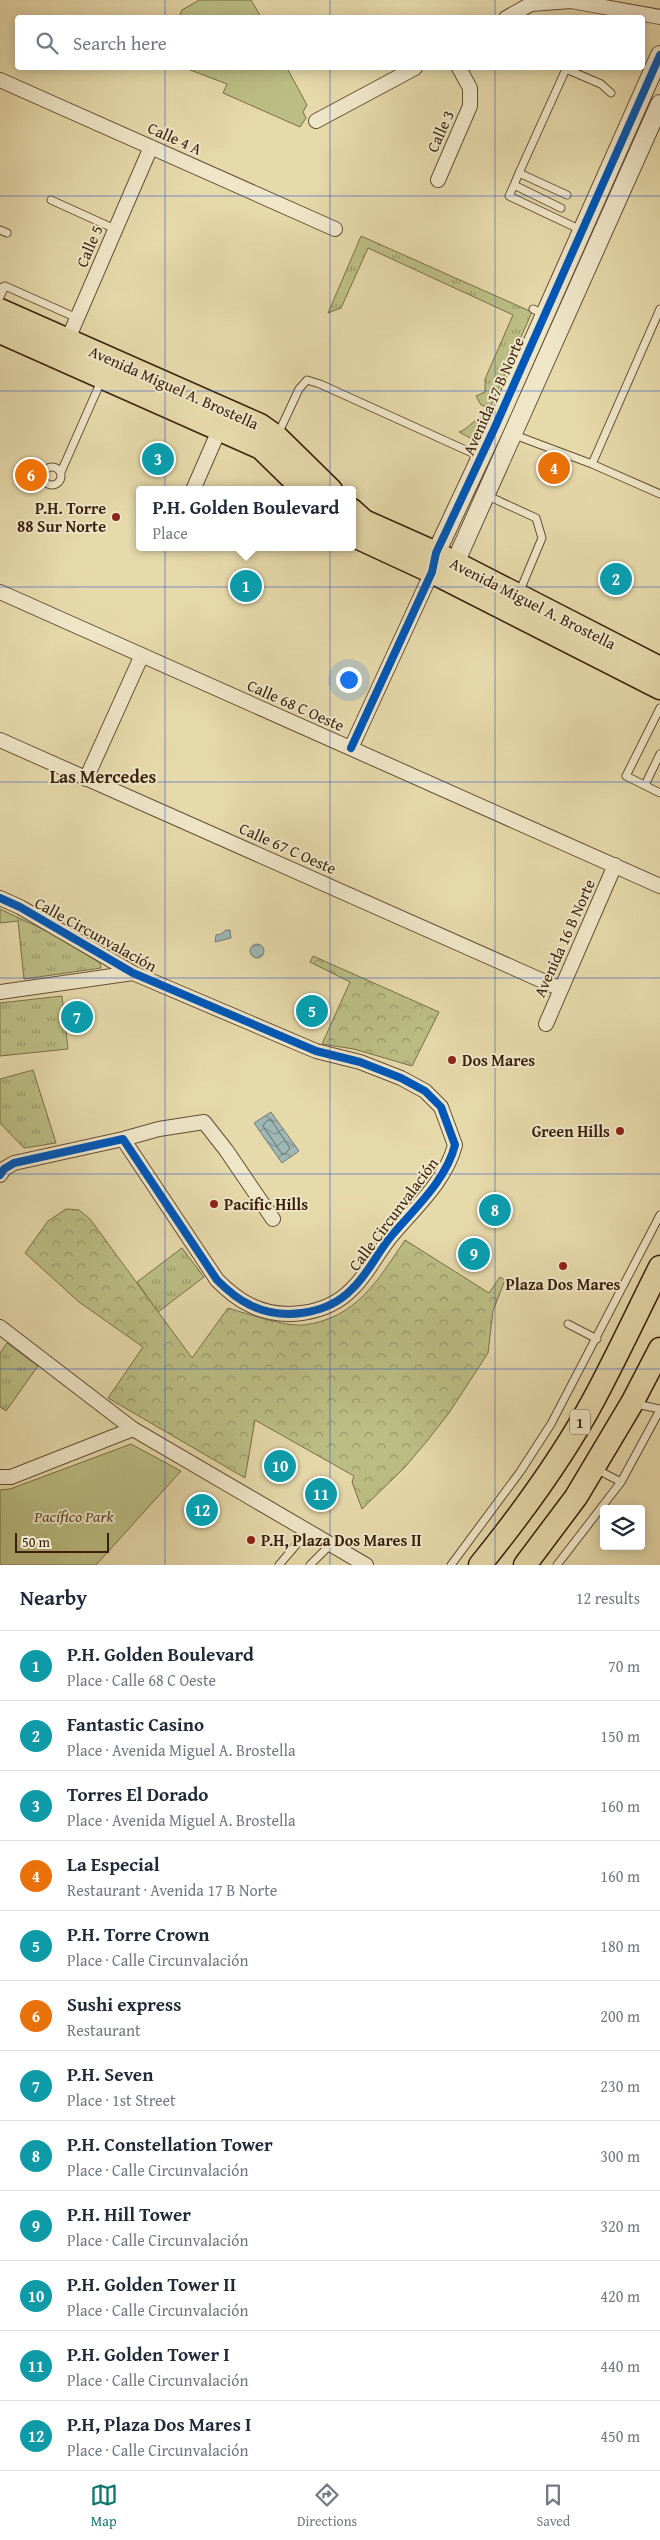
<!DOCTYPE html>
<html lang="en">
<head>
<meta charset="utf-8">
<style>
	:root { --surface:#fff; --page:#f6f6f7; --text:#1f2937; --muted:#747a83; --line:#e0e1e3; --accent:#0f766e }
	body { margin:0; font-family:"Gentium Book Plus",serif; background:var(--page); color:var(--text) }
	.controls { position:absolute; right:15px; bottom:15px; display:grid; overflow:hidden; border-radius:5px; box-shadow:0 2px 12px #0003 }
	.controls button { width:45px; height:45px; display:grid; place-items:center; padding:0; border:0; border-bottom:1px solid var(--line); background:var(--surface); color:var(--text); font:25px sans-serif }
	.scale { position:absolute; left:15px; bottom:12px; width:94px; box-sizing:border-box; padding-left:5px; border:2px solid #391f0c; border-top:0; font-size:14px; line-height:18px; white-space:nowrap; color:#391f0c; -webkit-text-stroke:4px #efe6c8; paint-order:stroke }
	.you { position:absolute; left:348px; top:679px; width:18px; height:18px; margin:-12px; border:4px solid #fff; border-radius:50%; background:#1a73e8; box-shadow:0 0 0 8px #1a73e833 }
	.badge { display:grid; place-items:center; width:32px; height:32px; border-radius:50%; background:var(--accent); color:#fff; font-size:16px; font-weight:700 }
	.pin { position:absolute; translate:-50% -50%; border:2px solid #fff; box-shadow:0 1px 5px #0006 }
	.popup { position:absolute; left:136px; top:486px; width:220px; height:65px; box-sizing:border-box; display:grid; place-content:center; border-radius:5px; background:var(--surface); filter:drop-shadow(0 1px 4px #0005); font-size:16px; white-space:nowrap; color:var(--muted) }
	.popup b { font-size:19px; color:var(--text) }
	.popup::after { content:''; position:absolute; left:50%; top:100%; margin-left:-10px; border:10px solid transparent; border-top-color:var(--surface) }
	.list { margin:0; padding:0; list-style:none }
	h2 { display:flex; justify-content:space-between; align-items:center; height:65px; margin:0; padding:0 20px; font-size:21px }
	h2 small { font-size:16px; font-weight:400; color:var(--muted) }
	.list li { display:grid; grid-template-columns:32px 1fr auto; gap:15px; align-items:center; box-sizing:border-box; height:70px; padding:0 20px; border-top:1px solid var(--line) }
	.list b { display:block; font-size:19px; white-space:nowrap }
	.list p { margin:0; font-size:16px; white-space:nowrap; color:var(--muted) }
	.list em { font-size:16px; font-style:normal; color:var(--muted) }
	.icon { flex:none; width:28px; height:28px; fill:none; stroke:currentColor; stroke-width:2; stroke-linecap:round; stroke-linejoin:round }
	.map { position:relative; flex:none; width:660px; height:1565px; overflow:hidden }
	.search { position:absolute; background:var(--surface); box-shadow:0 2px 12px #0003; left:15px; right:15px; top:15px; height:55px; display:flex; align-items:center; gap:12px; box-sizing:border-box; padding:0 18px; border-radius:5px; color:var(--muted); font-size:19px }
	.sheet { height:905px; background:var(--surface) }
	nav { display:flex; justify-content:space-around; align-items:center; box-sizing:border-box; height:70px; border-top:1px solid var(--line); background:var(--surface); font-size:14px; color:var(--muted) }
	nav a { display:grid; justify-items:center; gap:2px }
	nav .on { color:var(--accent) }
	.map>svg:first-child { display:block }
</style>
</head>
<body>
<div class="map">
<svg width="660" height="1565" viewBox="0 0 660 1565">
	<defs>
		<pattern id="grass-tufts" width="24" height="20" patternUnits="userSpaceOnUse" patternTransform="scale(1.25)"><rect width="24" height="20" fill="#bbbe84"/><path d="M3 7l-1-3M5 7V3M7 7l1-3M15 17l-1-3M17 17v-4M19 17l1-3" fill="none" stroke="#999a6a"/></pattern>
		<pattern id="forest-crowns" width="20" height="18" patternUnits="userSpaceOnUse" patternTransform="scale(1.25)"><rect width="20" height="18" fill="#bbbe84"/><path d="M2 6a3 3 0 1 1 6 0M12 15a3 3 0 1 1 6 0" fill="none" stroke="#999a6a"/></pattern>
		<pattern id="water-waves" width="16" height="10" patternUnits="userSpaceOnUse" patternTransform="scale(1.25)"><rect width="16" height="10" fill="#9db7b5"/><path d="M0 5q4-4 8 0t8 0" fill="none" stroke="#819492"/></pattern>
	</defs>
	<rect width="100%" height="100%" fill="#e6d9aa"/>
	<filter id="stains"><feTurbulence type="fractalNoise" baseFrequency=".004" numOctaves="4"/><feColorMatrix values="0 0 0 0 .2 0 0 0 0 .09 0 0 0 0 .02 0 0 0 .5 -.17"/></filter>
	<radialGradient id="worn" r=".72"><stop offset=".6" stop-color="#630" stop-opacity="0"/><stop offset="1" stop-color="#630" stop-opacity=".3"/></radialGradient>
	<!-- grass -->
	<path fill="url(#grass-tufts)" stroke="#7a6e48" d="M361,236l171,76 -42,96 -9,-3 -5,-9 9,-4v-13l28,-64 -145,-67 -27,60 -13,5z
		M480,418l5,2 -9,21 -17,-9c9,-3 12,-10 21,-14z
		M0,909l57,27 43,27 1,5 -77,11 -6,-58 -18,2z
		M62,996l6,53 -68,7v-53z
		M33,1070l23,73 -32,5 -24,-25v-44z
		M182,1248l22,29 -46,35 -21,-30z
		M7,1343l31,23 -32,45 -6,-4v-54z"/>
	<!-- forest -->
	<path fill="url(#forest-crowns)" stroke="#7a6e48" d="M313,956l126,56 -27,54 -58,-17 -32,-5 28,-62 -40,-20z
		M66,1209l13,1 11,9 102,139 36,-50c17,5 58,19 75,17 53,-6 75,-45 102,-85l84,53 11,-16 5,3 -12,31 -5,42 -39,60 -22,28 -22,26 -43,42 -10,-27 2,-6 -99,-56 -10,58 -137,-80 35,-51 -64,-45 -54,-49 23,-32z"/>
	<!-- park -->
	<path fill="#bbbe84" stroke="#7a6e48" d="M199,0h52l10,17h-82l3,-7z
		M185,68h102l20,37 -4,7 3,6 -6,9 -77,-34 4,-9z
		M131,1444l50,27 -85,94h-96v-75l10,-1z"/>
	<!-- water -->
	<path fill="url(#water-waves)" stroke="#757a71" d="M226,930h4l1,8 -16,4 1,-7 5,-1z
		M250 951a7 7 0 1 1 14 0a7 7 0 1 1-14 0Z
		M271,1112l28,39 -17,12 -28,-40z"/>
	<g fill="none" stroke-linecap="round" stroke-linejoin="round">
		<!-- shore -->
		<path stroke="#6b6b60" stroke-width="1" d="M268,1120h3l19,28 -5,6h-3l-19,-28z"/>
		<!-- service casing -->
		<g stroke="#644e34" stroke-width="9">
			<path id="service" d="M519,173l-5,12 47,23
				M514,185l-5,11 72,34
				M567,195l-48,-22 47,-104 35,15 10,9
				M51,200l64,29
				M0,230l7,3
				M0,288l5,-2 72,32
				M0,297l5,-11
				M533,309l12,6
				M278,434l21,-45 8,-9 13,4 161,73
				M512,434l80,30 68,30
				M592,464l68,-155
				M43 476a9 9 0 1 1 18 0a9 9 0 1 1-18 0Z
				M61,472l41,-93
				M486,495l50,23 6,20 -23,55
				M660,708l-34,68 34,17
				M645,785l15,-31
				M568,1324l29,15
				M636,1404l24,5
				M596,1469l25,13 39,-72
				M279,1565l29,-34
				M310,1565l21,-21
				M451,1565l69,-93 31,-48 109,-209
				M557,1565l64,-83"/>
		</g>
		<!-- minor casing -->
		<g stroke="#644e34" stroke-width="16">
			<path id="minor" d="M506,18l25,-14 40,-3 89,16
				M0,80l335,149
				M316,121l99,-53
				M438,180l32,-74v-18l-11,-20
				M65,346l86,-199
				M193,490l27,-62
				M0,592l660,294
				M0,740l561,249
				M351,748l81,-176
				M86,779l56,-124
				M0,898l20,9 113,66 183,78 44,11 41,16 24,13 16,16 14,38c-9,35 -39,62 -62,89 -15,17 -24,39 -41,55 -25,26 -70,32 -102,16 -13,-6 -23,-15 -33,-25l-94,-141 -109,24 -10,6 -4,6
				M0,992l133,-19
				M546,1024l69,-159
				M123,1139l36,-10 45,-7 22,28 47,69
				M0,1327l133,102 233,136
				M0,1477h11l122,-48"/>
		</g>
		<!-- tertiary casing -->
		<g stroke="#644e34" stroke-width="20">
			<path id="tertiary" d="M433,564l3,-11 59,-126 165,-372
				M444,567l11,-4 205,-459"/>
		</g>
		<!-- primary casing -->
		<g stroke="#391f0c" stroke-width="25">
			<path id="primary" d="M0,310l260,115 17,12 54,53
				M0,332l261,116 43,42
				M352,510l12,11 72,32 224,115
				M352,535l80,37 228,116
				M480,1565c42,-52 82,-106 114,-166 23,-43 44,-88 66,-132
				M525,1565l51,-68 56,-94 28,-54"/>
		</g>
		<!-- service -->
		<use href="#service" stroke="#efe6c8" stroke-width="7"/>
		<!-- minor -->
		<use href="#minor" stroke="#efe6c8" stroke-width="14"/>
		<!-- tertiary -->
		<use href="#tertiary" stroke="#efe6c8" stroke-width="18"/>
		<!-- primary -->
		<use href="#primary" stroke="#e6d9aa" stroke-width="22"/>
		<!-- cycleway casing -->
		<g stroke="#efe6c8" stroke-width="11">
			<path id="cycleway" d="M351,748l81,-176 4,-19 59,-126 165,-372
				M0,898l20,9 113,66 183,78 44,11 41,16 24,13 16,16 14,38c-9,35 -39,62 -62,89 -15,17 -24,39 -41,55 -25,26 -70,32 -102,16 -13,-6 -23,-15 -33,-25l-94,-141 -109,24 -10,6 -4,6"/>
		</g>
		<!-- cycleway -->
		<use href="#cycleway" stroke="#0057b8" stroke-width="8"/>
	</g>
	<!-- grid -->
	<path fill="none" stroke="#1d4ed8" stroke-width="1" stroke-opacity="0.55" d="M165,0v18M330,0v18M495,0v18M165,68v1497M330,68v1497M495,68v1497M0,196h660M0,391h660M0,587h660M0,782h660M0,978h660M0,1174h660M0,1369h660"/>
	<!-- markers -->
	<g fill="#8f2418" stroke="#efe6c8" stroke-width="2">
		<circle cx="116" cy="517" r="5"/>
		<circle cx="452" cy="1060" r="5"/>
		<circle cx="620" cy="1131" r="5"/>
		<circle cx="214" cy="1204" r="5"/>
		<circle cx="563" cy="1266" r="5"/>
		<circle cx="251" cy="1540" r="5"/>
	</g>
	<g text-anchor="middle" dominant-baseline="central" stroke-width="4" stroke-linejoin="round" paint-order="stroke">
		<!-- shield labels -->
		<rect fill="#efe6c8" stroke="#705b44" stroke-width="1" x="570" y="1409.5" width="20" height="25" rx="4"/>
		<g font-size="15" font-weight="bold" fill="#391f0c">
			<text x="580" y="1422">1</text>
		</g>
		<!-- street labels -->
		<g font-size="16" fill="#391f0c" stroke="#efe6c8">
			<text transform="translate(440 131) rotate(-66)">Calle 3</text>
			<text transform="translate(175 138) rotate(24)">Calle 4 A</text>
			<text transform="translate(89 246) rotate(-67)">Calle 5</text>
			<text transform="translate(174 387) rotate(24)">Avenida Miguel A. Brostella</text>
			<text transform="translate(493 396) rotate(-66)">Avenida 17 B Norte</text>
			<text transform="translate(533 603) rotate(27)">Avenida Miguel A. Brostella</text>
			<text transform="translate(296 705) rotate(24)">Calle 68 C Oeste</text>
			<text transform="translate(288 848) rotate(24)">Calle 67 C Oeste</text>
			<text transform="translate(96 934) rotate(29)">Calle Circunvalación</text>
			<text transform="translate(564 938) rotate(-66)">Avenida 16 B Norte</text>
			<text transform="translate(393 1214) rotate(-53)">Calle Circunvalación</text>
		</g>
		<!-- poi labels -->
		<g font-size="16" font-weight="bold" fill="#391f0c" stroke="#efe6c8" text-anchor="start">
			<text x="106" y="508" text-anchor="end">P.H. Torre<tspan x="106" dy="18">88 Sur Norte</tspan></text>
			<text x="462" y="1060">Dos Mares</text>
			<text x="610" y="1131" text-anchor="end">Green Hills</text>
			<text x="224" y="1204">Pacific Hills</text>
			<text x="563" y="1284" text-anchor="middle">Plaza Dos Mares</text>
			<text x="261" y="1540">P.H, Plaza Dos Mares II</text>
		</g>
		<!-- park labels -->
		<g font-size="16" font-style="italic" fill="#5a472a" stroke="#efe6c8">
			<text x="74" y="1516">Pacífico Park</text>
		</g>
		<!-- neighbourhood labels -->
		<g font-size="18" font-weight="bold" fill="#391f0c" stroke="#efe6c8">
			<text x="103" y="776">Las Mercedes</text>
		</g>
	</g>
	<rect width="100%" height="100%" filter="url(#stains)"/>
	<rect width="100%" height="100%" fill="url(#worn)"/>
</svg>
<div class="controls">
<button><svg class="icon" aria-label="layers" viewBox="0 0 24 24"><path d="M12 4l9 5-9 5-9-5zM3 14l9 5 9-5"/></svg></button>
</div>
<div class="scale">50 m</div>
<div class="you"></div>
<div class="pin badge" style="left:246px;top:586px;background:#0f9aa8">1</div>
<div class="popup"><b>P.H. Golden Boulevard</b>Place</div>
<div class="pin badge" style="left:616px;top:579px;background:#0f9aa8">2</div>
<div class="pin badge" style="left:158px;top:459px;background:#0f9aa8">3</div>
<div class="pin badge" style="left:554px;top:468px;background:#e8710a">4</div>
<div class="pin badge" style="left:312px;top:1011px;background:#0f9aa8">5</div>
<div class="pin badge" style="left:31px;top:475px;background:#e8710a">6</div>
<div class="pin badge" style="left:77px;top:1017px;background:#0f9aa8">7</div>
<div class="pin badge" style="left:495px;top:1210px;background:#0f9aa8">8</div>
<div class="pin badge" style="left:474px;top:1254px;background:#0f9aa8">9</div>
<div class="pin badge" style="left:280px;top:1466px;background:#0f9aa8">10</div>
<div class="pin badge" style="left:321px;top:1494px;background:#0f9aa8">11</div>
<div class="pin badge" style="left:202px;top:1510px;background:#0f9aa8">12</div>
<div class="search"><svg class="icon" aria-label="search" viewBox="0 0 24 24"><circle cx="10" cy="10" r="6"/><path d="M15 15l6 6"/></svg>Search here</div>
</div>
<section class="sheet">
<h2>Nearby<small>12 results</small></h2>
<ul class="list">
<li><span class="badge" style="background:#0f9aa8">1</span><div><b>P.H. Golden Boulevard</b><p>Place · Calle 68 C Oeste</p></div><em>70 m</em></li>
<li><span class="badge" style="background:#0f9aa8">2</span><div><b>Fantastic Casino</b><p>Place · Avenida Miguel A. Brostella</p></div><em>150 m</em></li>
<li><span class="badge" style="background:#0f9aa8">3</span><div><b>Torres El Dorado</b><p>Place · Avenida Miguel A. Brostella</p></div><em>160 m</em></li>
<li><span class="badge" style="background:#e8710a">4</span><div><b>La Especial</b><p>Restaurant · Avenida 17 B Norte</p></div><em>160 m</em></li>
<li><span class="badge" style="background:#0f9aa8">5</span><div><b>P.H. Torre Crown</b><p>Place · Calle Circunvalación</p></div><em>180 m</em></li>
<li><span class="badge" style="background:#e8710a">6</span><div><b>Sushi express</b><p>Restaurant</p></div><em>200 m</em></li>
<li><span class="badge" style="background:#0f9aa8">7</span><div><b>P.H. Seven</b><p>Place · 1st Street</p></div><em>230 m</em></li>
<li><span class="badge" style="background:#0f9aa8">8</span><div><b>P.H. Constellation Tower</b><p>Place · Calle Circunvalación</p></div><em>300 m</em></li>
<li><span class="badge" style="background:#0f9aa8">9</span><div><b>P.H. Hill Tower</b><p>Place · Calle Circunvalación</p></div><em>320 m</em></li>
<li><span class="badge" style="background:#0f9aa8">10</span><div><b>P.H. Golden Tower II</b><p>Place · Calle Circunvalación</p></div><em>420 m</em></li>
<li><span class="badge" style="background:#0f9aa8">11</span><div><b>P.H. Golden Tower I</b><p>Place · Calle Circunvalación</p></div><em>440 m</em></li>
<li><span class="badge" style="background:#0f9aa8">12</span><div><b>P.H, Plaza Dos Mares I</b><p>Place · Calle Circunvalación</p></div><em>450 m</em></li>
</ul>
</section>
<nav>
<a class="on"><svg class="icon" aria-label="map" viewBox="0 0 24 24"><path d="M3 6l6-2 6 2 6-2v14l-6 2-6-2-6 2zM9 4v14M15 6v14"/></svg>Map</a>
<a><svg class="icon" aria-label="directions" viewBox="0 0 24 24"><path d="M12 3l9 9-9 9-9-9zM9 14v-3h6M13 9l2 2-2 2"/></svg>Directions</a>
<a><svg class="icon" aria-label="saved" viewBox="0 0 24 24"><path d="M7 4h10v16l-5-4-5 4z"/></svg>Saved</a>
</nav>
</body>
</html>
